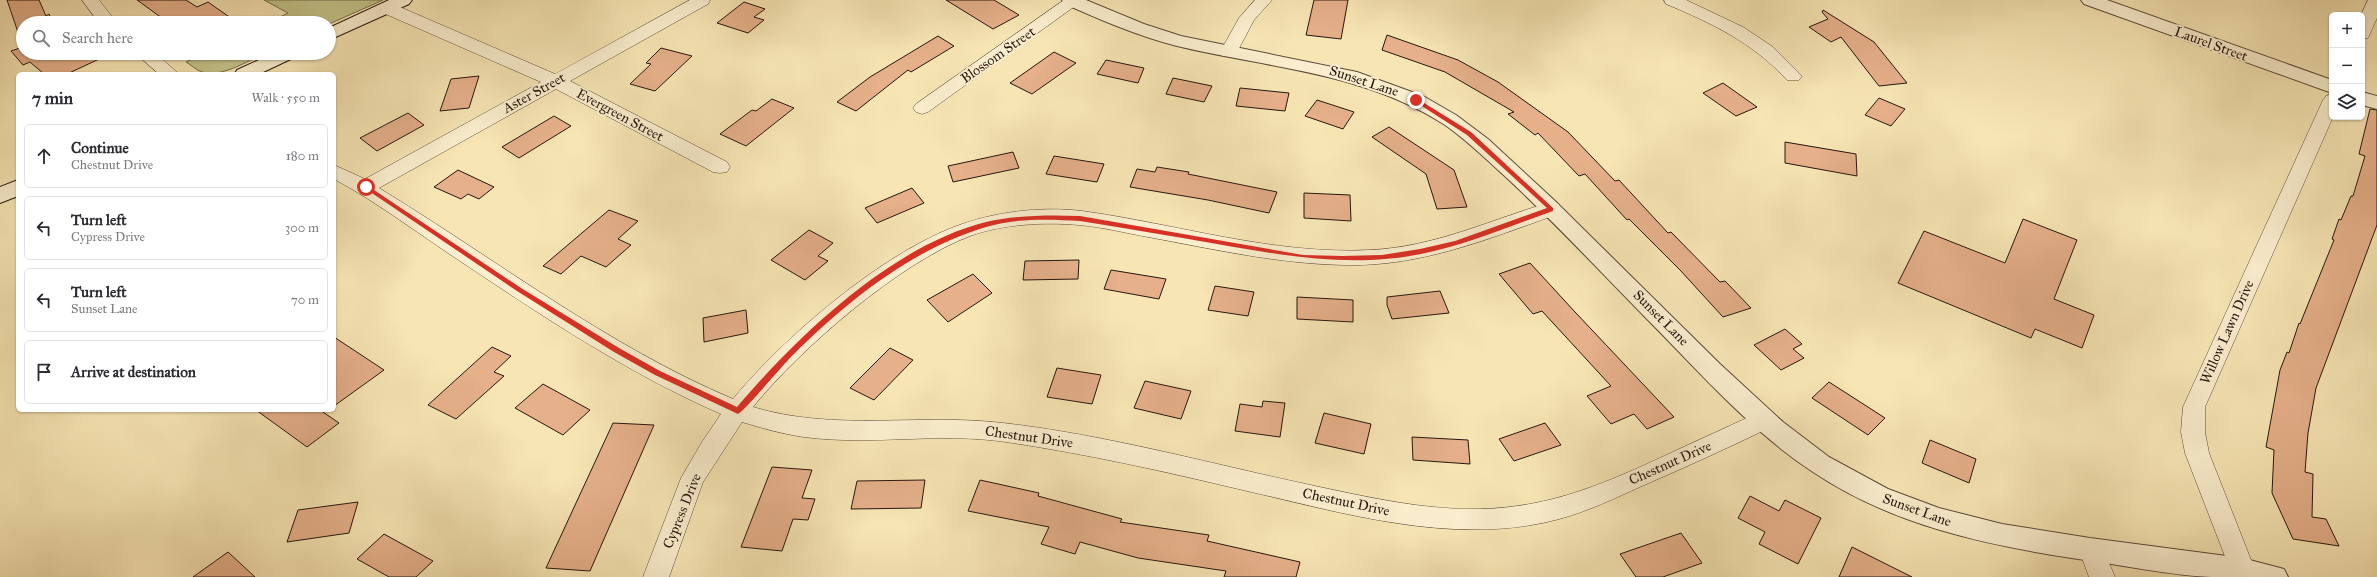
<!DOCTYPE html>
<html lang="en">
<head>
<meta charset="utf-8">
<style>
	:root { --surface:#fff; --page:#f7f7f7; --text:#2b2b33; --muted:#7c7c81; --line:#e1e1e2 }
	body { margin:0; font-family:"IM FELL Great Primer",serif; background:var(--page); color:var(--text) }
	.controls { position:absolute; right:12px; top:12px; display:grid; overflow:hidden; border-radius:6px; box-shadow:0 1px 3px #0004 }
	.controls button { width:36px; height:36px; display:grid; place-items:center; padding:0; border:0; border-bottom:1px solid var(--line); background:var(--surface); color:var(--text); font:20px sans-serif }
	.stop { position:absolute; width:12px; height:12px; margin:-9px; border:3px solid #d93025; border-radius:50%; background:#fff }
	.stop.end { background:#d93025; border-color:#fff; box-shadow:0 1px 4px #0008 }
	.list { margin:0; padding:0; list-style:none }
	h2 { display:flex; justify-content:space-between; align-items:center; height:52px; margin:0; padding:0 16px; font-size:17px }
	h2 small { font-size:13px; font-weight:400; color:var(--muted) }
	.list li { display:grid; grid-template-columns:26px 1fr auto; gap:12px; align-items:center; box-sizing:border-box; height:64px; margin:0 8px 8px; padding:0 8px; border:1px solid var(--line); border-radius:6px }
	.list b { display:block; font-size:15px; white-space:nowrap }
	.list p { margin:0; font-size:13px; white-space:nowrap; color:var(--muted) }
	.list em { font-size:13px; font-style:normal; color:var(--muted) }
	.icon { flex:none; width:22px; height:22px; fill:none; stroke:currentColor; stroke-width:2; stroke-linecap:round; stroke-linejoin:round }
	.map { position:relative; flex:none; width:2377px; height:577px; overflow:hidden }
	.search { position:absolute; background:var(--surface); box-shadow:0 1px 3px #0004; left:16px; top:16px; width:320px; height:44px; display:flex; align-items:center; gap:10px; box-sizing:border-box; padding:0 14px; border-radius:22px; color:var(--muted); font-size:15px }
	.panel { position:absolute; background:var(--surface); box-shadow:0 1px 3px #0004; left:16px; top:72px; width:320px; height:340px; border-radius:6px }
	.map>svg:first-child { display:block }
</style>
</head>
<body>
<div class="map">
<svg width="2377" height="577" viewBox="0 0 2377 577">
	<rect width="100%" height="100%" fill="#f7e5b4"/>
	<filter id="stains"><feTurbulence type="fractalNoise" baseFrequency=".005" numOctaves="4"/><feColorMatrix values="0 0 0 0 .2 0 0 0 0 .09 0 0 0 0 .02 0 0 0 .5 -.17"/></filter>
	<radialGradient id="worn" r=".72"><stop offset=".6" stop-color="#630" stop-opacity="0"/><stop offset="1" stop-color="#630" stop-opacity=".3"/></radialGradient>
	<!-- green -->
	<path fill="#c3c389" stroke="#756c4c" d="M264,0h119l-54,24 -61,-1 20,-10z
		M204,53h61c-17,8 -44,25 -63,19 -6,-2 -11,-7 -16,-10z"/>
	<!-- building -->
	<path fill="#e5b08a" stroke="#271610" d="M7,0h32l7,16 3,-2 4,9h-30v30h89l-45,21h-23l-14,-12 -7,3 -12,-14 12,-4z
		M137,0h49l11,7 11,-5 30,21h-75l3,-2z
		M946,0h48l25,15 -26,14z
		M1314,0h34l-7,39 -35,-4z
		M744,2l21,7 -11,8 10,3 -16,13 -31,-10z
		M1823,10l51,32 33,41 -28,3 -38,-49 -10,5 -22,-15 19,-8 -6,-7z
		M1387,35l71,25 40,22 70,50 47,49 4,-1 49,53 3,-1 49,50 5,-1 26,27 -28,9 -43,-47 -51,-51 -2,1 -42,-46 -6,2 -41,-43 -3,2 -27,-21 6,-2 -69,-40 -63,-22z
		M938,36l16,10 -43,26 -3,-2 -52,41 -19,-9 33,-25z
		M661,48l31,8 -37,35 -25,-7 21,-20 -5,-1z
		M1054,52l22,11 -44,31 -22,-11z
		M1106,60l38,8 -6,15 -41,-9z
		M479,76l-10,32 -29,3 11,-32z
		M1173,78l39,8 -8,16 -38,-8z
		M1723,83l34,24 -21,9 -33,-23z
		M1240,88l49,5 -4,18 -49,-5z
		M1879,98l26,11 -14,17 -26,-11z
		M772,99l22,9 -48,38 -26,-12 32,-24 4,1z
		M1317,100l37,12 -11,17 -38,-13z
		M2370,109l7,1v115l-61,163 -8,45 -3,39 8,2 -1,43 14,2 13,27 -46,-7 -21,-46 2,-43 -8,-3 14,-77 7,-18 2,1 10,-30 1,1 34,-84 -2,-1 7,-20 2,1 10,-24h2l12,-40 -6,-2z
		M408,113l16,12 -47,26 -17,-13z
		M554,116l17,10 -52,32 -17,-11z
		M1389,127l65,43 13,37 -30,2 -11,-35 -54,-37z
		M1785,142l71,12 1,22 -72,-13z
		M1013,152l6,16 -66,14 -5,-16z
		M1054,156l50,8 -7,18 -51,-8z
		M1157,167l32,5 -1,2 89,18 -8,21 -61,-13 -78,-13 7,-18 18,3z
		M458,170l36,17 -15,12 -11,-5 -7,5 -27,-12z
		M912,188l12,15 -47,20 -12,-15z
		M1304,193l46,2 1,26 -47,-3z
		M609,210l29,11 -20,18 13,6 -25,22 -25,-11 -20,18 -18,-8z
		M2023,219l54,21 -23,59 40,16 -12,33 -47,-19 -4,9 -133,-55 26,-52 81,32z
		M809,230l24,13 -15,13 10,5 -23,19 -34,-20z
		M1079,260l-1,19 -55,1 2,-19z
		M1530,263l45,49 99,105 -27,12 -13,-15 -23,10 -24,-28 24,-10 -69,-75 -9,3 -34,-40z
		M1111,270l55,9 -7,20 -55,-10z
		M973,274l19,19 -44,29 -21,-22z
		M1215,286l39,6 -6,24 -40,-6z
		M1440,291l9,22 -57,6 -5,-14v-8z
		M1297,297l56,3v22l-56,-3z
		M746,310l2,23 -44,9 -1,-24z
		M1785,329l17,15 -9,5 11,9 -23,12 -27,-25z
		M334,337l50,33 -50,36z
		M492,347l19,9 -17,16 10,4 -48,43 -28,-14z
		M890,348l23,12 -39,40 -24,-12z
		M1057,368l44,7 -9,29 -45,-7z
		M1145,381l46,10 -10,28 -47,-11z
		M1829,382l56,36 -17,17 -56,-37z
		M543,384l47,26 -27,25 -48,-27z
		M1263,401l22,2 -5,34 -45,-6 5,-27 22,3z
		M256,410h64l19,13 -32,24z
		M1324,413l47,11 -7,30 -49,-11z
		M613,423l41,2 -64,146 -44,-3z
		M1545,423l16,22 -47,16 -15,-22z
		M1412,437l56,3 2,24 -57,-4z
		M1930,440l46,19 -7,24 -47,-20z
		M772,467l40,3 -10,28 13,1 -7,21 -15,-1 -11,32 -41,-4z
		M925,480l-4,28 -70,1 6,-28z
		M980,480l59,13 -1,3 84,23 -2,3 89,13 -2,6 93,21 -4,15h-72l2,-6 -88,-13 -58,-16 -5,12 -34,-10 8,-17 -81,-16z
		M1750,496l29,15 6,-11 36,18 -23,46 -39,-20 6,-12 -27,-14z
		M358,502l-9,31 -62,9 11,-32z
		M1681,533l21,30 -39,14h-27l-16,-23z
		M384,534l49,27 -17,16h-27l-32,-18z
		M1852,547l60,30h-73z
		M228,552l27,25h-62z"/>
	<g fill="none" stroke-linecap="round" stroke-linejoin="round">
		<!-- minor casing -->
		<g stroke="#5b4a39" stroke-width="1">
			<path id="minor" d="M82,0h17l18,23h-18z
				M690,0h20l-2,4 -138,77 157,81 3,5 -3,5 -7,1 -7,-1 -157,-83 -177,99c118,72 227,157 354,211 51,-62 146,-143 221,-172 39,-15 86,-21 128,-16 95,13 191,44 288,39 65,-3 120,-30 181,-48l7,2 3,5 -3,5c-70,25 -138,53 -213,51 -66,-1 -132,-16 -197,-28 -22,-4 -46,-10 -69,-12 -35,-3 -76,-1 -109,11 -71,27 -169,112 -217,171 82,25 166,6 250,16 105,12 208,41 312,63 66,14 135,30 202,20 69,-9 132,-44 195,-72 18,-8 35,-17 53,-23l8,3 3,6 -3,6c-43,21 -87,41 -131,60 -31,14 -62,29 -95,36 -99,22 -204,-9 -300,-31 -80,-19 -159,-37 -241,-49 -67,-10 -135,4 -202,-5 -22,-3 -42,-9 -62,-15l-39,60 -34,95h-26l38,-99 21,-36 19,-28c-96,-42 -183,-101 -270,-159 -39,-26 -76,-54 -117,-76v-14l31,14 176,-97 -160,-70 -2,-4 2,-4h12l162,70z
				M1064,0l18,1 -154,111 -6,2 -6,-2 -3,-4 3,-4z
				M1255,0h17l-18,20 -19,36h-12l-3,-4 19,-34z
				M1664,0h22l57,27 30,20 29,29 -3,4h-12c-34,-37 -75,-57 -121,-76z
				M2368,0h9v18l-9,20 -6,1 -1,-24z
				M135,53h20l24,21h-20z
				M2332,94l1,23 -128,290v25l4,21 46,117 -4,7h-18l-48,-124 -4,-21 2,-25 140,-307 3,-4z
				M2091,539l9,3 15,35h-26l-10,-27 3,-8z"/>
		</g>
		<!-- tertiary casing -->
		<g stroke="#5b4a39" stroke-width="2">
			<path id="tertiary" d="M1062,0h24l58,24 37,12 176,36 66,24 33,19 32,24 66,61 166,164 63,58 46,35 59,32 51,19 63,16 88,14 152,20 42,11 4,8c-25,0 -52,0 -77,0 -44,-2 -89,-12 -133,-18 -93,-14 -186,-34 -265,-87 -64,-42 -116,-103 -170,-157 -45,-46 -88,-92 -134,-135 -21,-19 -41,-39 -64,-55 -81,-53 -177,-57 -268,-79 -39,-10 -76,-26 -112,-42z
				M2081,0h26l225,80v13l-248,-89z
				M2362,92l15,4v13l-15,-4z"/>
		</g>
		<!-- secondary casing -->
		<g stroke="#271610" stroke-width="2">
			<path id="secondary" d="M389,0h23l-3,4 -80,36v-12z
				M274,53h24l-3,4 -36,17h-24l2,-4z
				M18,180v16l-18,7v-16z"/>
		</g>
		<!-- minor -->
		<use href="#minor" fill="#faeece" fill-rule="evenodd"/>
		<!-- tertiary -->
		<use href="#tertiary" fill="#faeece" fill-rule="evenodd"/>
		<!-- secondary -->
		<use href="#secondary" fill="#faeece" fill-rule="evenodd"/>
	</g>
	<!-- route -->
	<path fill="#d93025" d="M1416,98l55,34 82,76v3c-43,15 -87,34 -132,43 -71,14 -134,2 -204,-10 -46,-8 -92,-16 -137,-23 -30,-2 -64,-3 -94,6 -72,21 -139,74 -192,127 -10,9 -49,57 -56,60l-83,-39 -41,-23 -97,-61 -154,-104 5,-1 153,102 98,60 41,23 77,36c61,-72 156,-162 249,-185 31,-7 63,-7 94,-6l223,39 39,1 40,-1 38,-6 35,-8 92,-33 -80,-73 -53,-34z"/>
	<g text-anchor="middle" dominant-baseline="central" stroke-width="4" stroke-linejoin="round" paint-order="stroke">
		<!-- street labels -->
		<g font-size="14" fill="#271610" stroke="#faeece">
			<text transform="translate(2211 44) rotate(20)">Laurel Street</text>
			<text transform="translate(998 55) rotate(-35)">Blossom Street</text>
			<text transform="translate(1364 81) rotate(18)">Sunset Lane</text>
			<text transform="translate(534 93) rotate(-29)">Aster Street</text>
			<text transform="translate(620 115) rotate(28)">Evergreen Street</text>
			<text transform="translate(1661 318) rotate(45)">Sunset Lane</text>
			<text transform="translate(2227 332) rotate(-66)">Willow Lawn Drive</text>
			<text transform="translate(1029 437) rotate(8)">Chestnut Drive</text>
			<text transform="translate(1670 463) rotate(-24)">Chestnut Drive</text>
			<text transform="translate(1346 502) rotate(12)">Chestnut Drive</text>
			<text transform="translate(1917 510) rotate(20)">Sunset Lane</text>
			<text transform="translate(682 511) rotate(-68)">Cypress Drive</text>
		</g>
	</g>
	<rect width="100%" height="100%" filter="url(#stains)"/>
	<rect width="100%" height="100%" fill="url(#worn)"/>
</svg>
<div class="controls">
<button>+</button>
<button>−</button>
<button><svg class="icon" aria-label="layers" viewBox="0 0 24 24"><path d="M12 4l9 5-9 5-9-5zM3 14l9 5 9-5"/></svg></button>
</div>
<div class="stop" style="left:366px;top:187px"></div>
<div class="stop end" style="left:1416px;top:100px"></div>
<div class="search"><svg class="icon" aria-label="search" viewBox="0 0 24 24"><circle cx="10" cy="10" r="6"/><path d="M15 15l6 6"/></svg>Search here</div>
<section class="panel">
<h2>7 min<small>Walk · 550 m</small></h2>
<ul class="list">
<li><svg class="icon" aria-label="ahead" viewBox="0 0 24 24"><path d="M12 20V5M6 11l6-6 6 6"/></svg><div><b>Continue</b><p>Chestnut Drive</p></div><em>180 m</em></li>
<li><svg class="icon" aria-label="left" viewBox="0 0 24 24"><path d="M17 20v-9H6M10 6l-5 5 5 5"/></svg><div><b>Turn left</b><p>Cypress Drive</p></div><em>300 m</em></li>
<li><svg class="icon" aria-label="left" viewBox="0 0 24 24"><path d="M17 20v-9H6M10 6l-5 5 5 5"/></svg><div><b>Turn left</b><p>Sunset Lane</p></div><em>70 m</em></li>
<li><svg class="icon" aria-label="arrive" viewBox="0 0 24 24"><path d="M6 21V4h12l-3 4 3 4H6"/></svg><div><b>Arrive at destination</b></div></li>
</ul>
</section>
</div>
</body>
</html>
